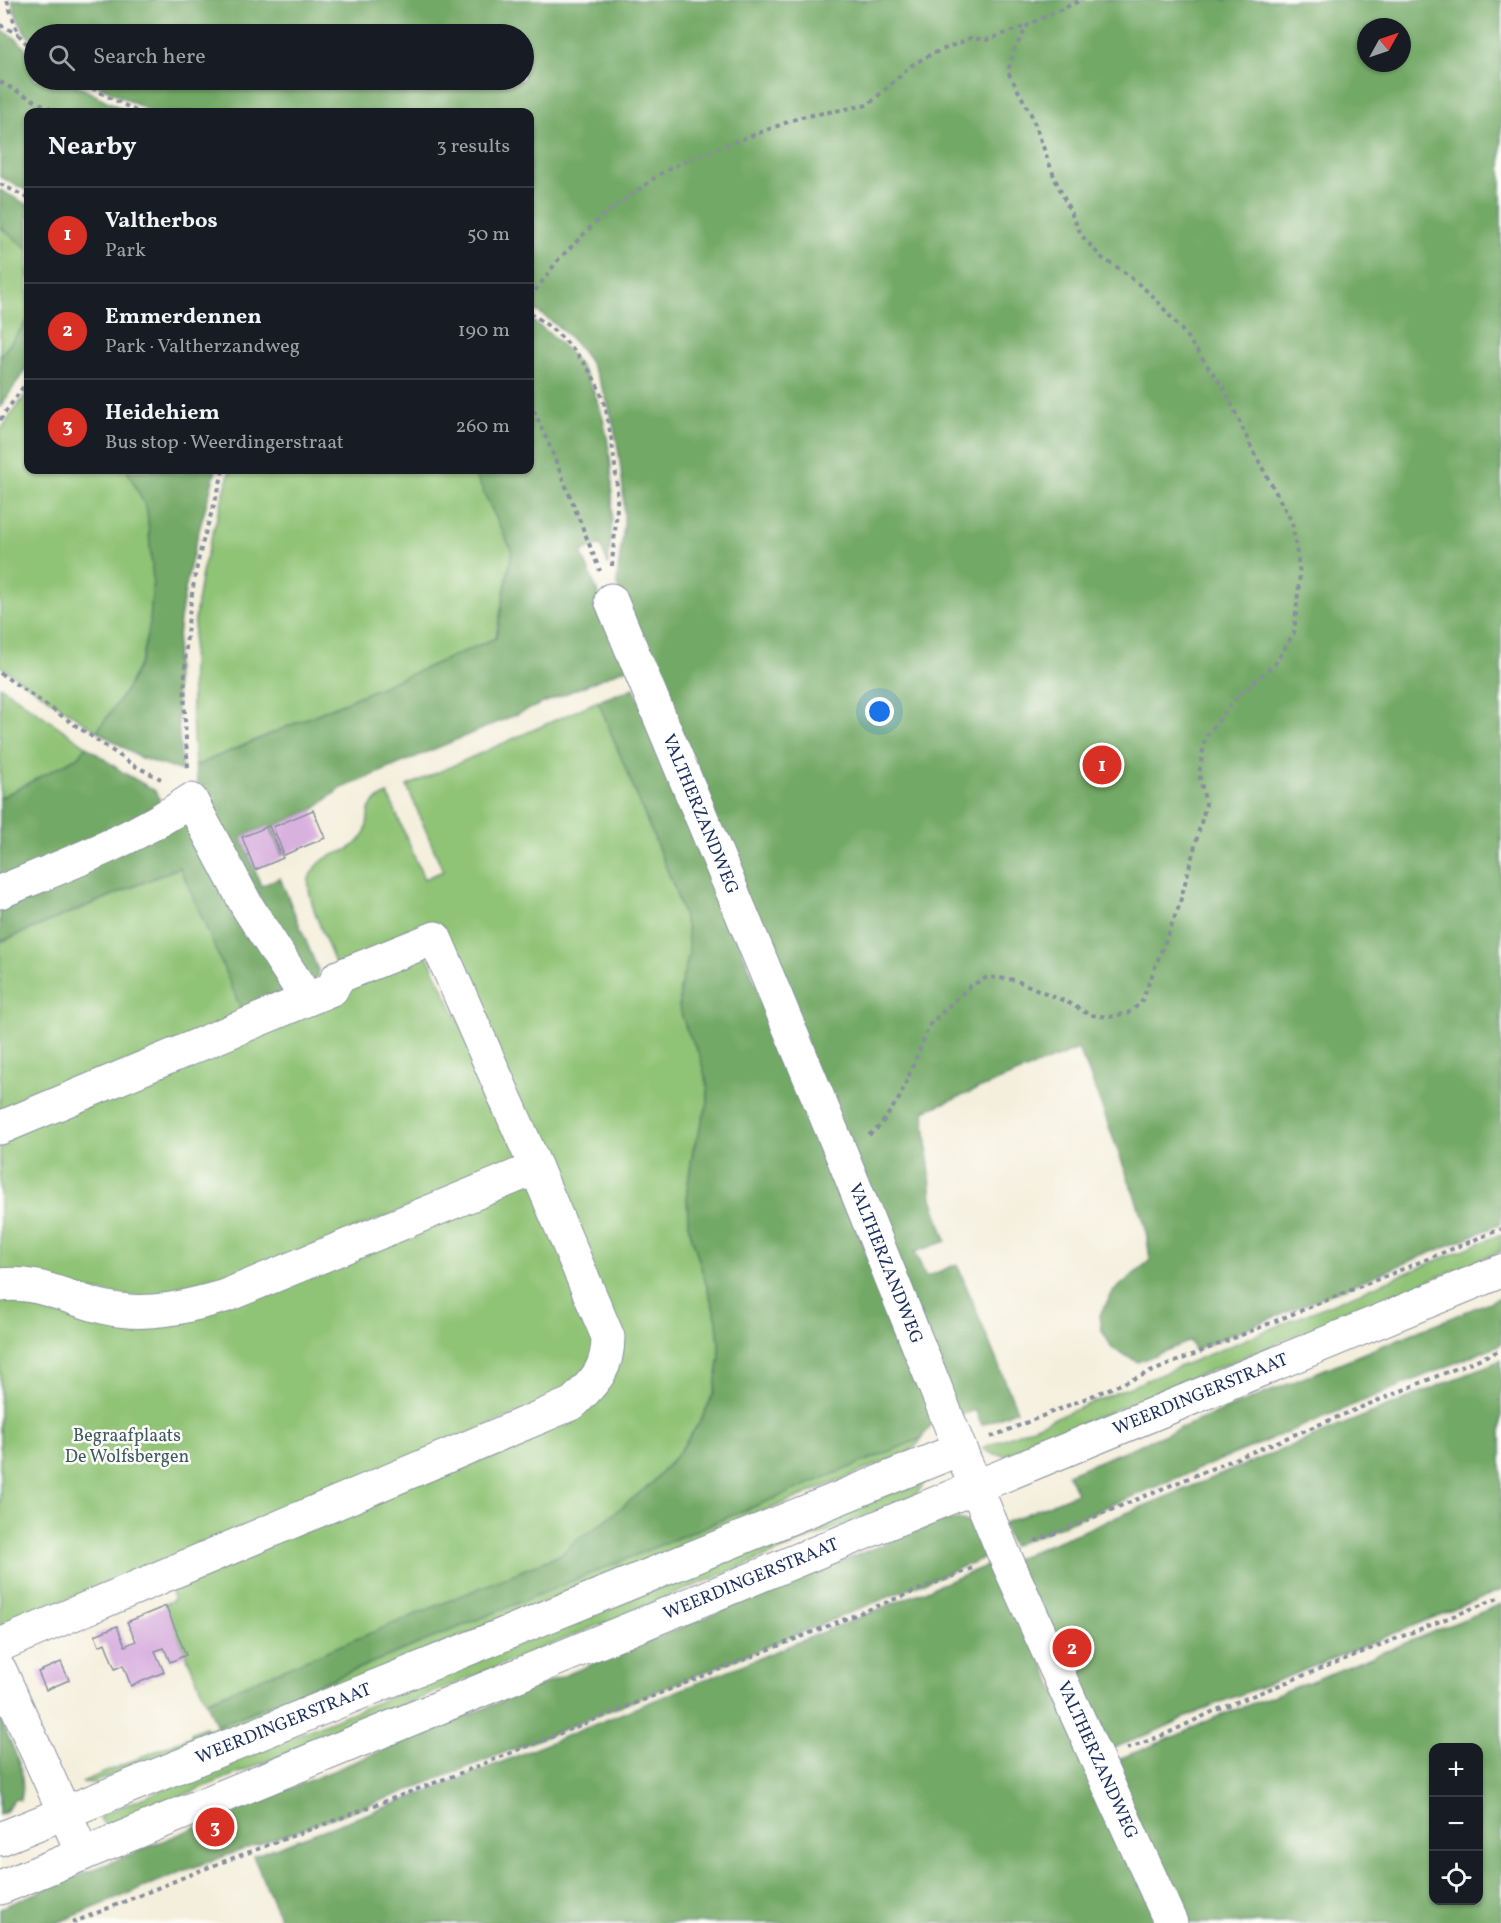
<!DOCTYPE html>
<html lang="en">
<head>
<meta charset="utf-8">
<style>
	:root { --surface:#171b24; --page:#20242c; --text:#f1f3f6; --muted:#9ea1a6; --line:#363941; --accent:#d93025 }
	body { margin:0; font-family:Vollkorn,serif; background:var(--page); color:var(--text) }
	.controls { position:absolute; right:18px; bottom:18px; display:grid; overflow:hidden; border-radius:12px; box-shadow:0 2px 4px #0004 }
	.controls button { width:54px; height:54px; display:grid; place-items:center; padding:0; border:0; border-bottom:2px solid var(--line); background:var(--surface); color:var(--text); font:30px sans-serif }
	.compass { position:absolute; left:1357px; top:18px; width:54px; height:54px; border-radius:50%; background:var(--surface); box-shadow:0 2px 4px #0004; rotate:50deg }
	.you { position:absolute; left:880px; top:712px; width:21px; height:21px; margin:-15px; border:4px solid #fff; border-radius:50%; background:#1a73e8; box-shadow:0 0 0 9px #1a73e833 }
	.badge { display:grid; place-items:center; width:39px; height:39px; border-radius:50%; background:var(--accent); color:#fff; font-size:20px; font-weight:700 }
	.pin { position:absolute; translate:-50% -50%; border:3px solid #fff; box-shadow:0 2px 6px #0006 }
	.list { margin:0; padding:0; list-style:none }
	h2 { display:flex; justify-content:space-between; align-items:center; height:78px; margin:0; padding:0 24px; font-size:26px }
	h2 small { font-size:20px; font-weight:400; color:var(--muted) }
	.list li { display:grid; grid-template-columns:39px 1fr auto; gap:18px; align-items:center; box-sizing:border-box; height:96px; padding:0 24px; border-top:2px solid var(--line) }
	.list b { display:block; font-size:22px; white-space:nowrap }
	.list p { margin:0; font-size:20px; white-space:nowrap; color:var(--muted) }
	.list em { font-size:20px; font-style:normal; color:var(--muted) }
	.icon { flex:none; width:33px; height:33px; fill:none; stroke:currentColor; stroke-width:2; stroke-linecap:round; stroke-linejoin:round }
	.map { position:relative; flex:none; width:1501px; height:1923px; overflow:hidden }
	.search { position:absolute; background:var(--surface); box-shadow:0 2px 4px #0004; left:24px; top:24px; width:510px; height:66px; display:flex; align-items:center; gap:15px; box-sizing:border-box; padding:0 21px; border-radius:33px; color:var(--muted); font-size:22px }
	.panel { position:absolute; background:var(--surface); box-shadow:0 2px 4px #0004; left:24px; top:108px; width:510px; height:366px; border-radius:12px }
	.map>svg:first-child { display:block }
</style>
</head>
<body>
<div class="map">
<svg width="1501" height="1923" viewBox="0 0 1501 1923">
	<rect width="100%" height="100%" fill="#fdfcf7"/>
	<filter id="ink" filterUnits="userSpaceOnUse"><feTurbulence type="fractalNoise" baseFrequency=".0167" numOctaves="2"/><feDisplacementMap in="SourceGraphic" scale="12" xChannelSelector="R" yChannelSelector="G"/><feConvolveMatrix kernelMatrix="1 2 1 2 8 2 1 2 1" color-interpolation-filters="sRGB"/></filter>
	<filter id="wash" filterUnits="userSpaceOnUse"><feTurbulence type="fractalNoise" baseFrequency=".008" numOctaves="4" result="noise"/><feDisplacementMap in="SourceGraphic" scale="24" xChannelSelector="R" yChannelSelector="G"/><feGaussianBlur stdDeviation="1.35" result="paint"/><feColorMatrix in="noise" values="0 0 0 0 0 0 0 0 0 0 0 0 0 0 0 0 0 1.4 0 .05"/><feComposite in="paint" operator="in"/></filter>
	<g filter="url(#wash)">
		<rect width="100%" height="100%" fill="#f4efdd"/>
		<!-- green -->
		<path fill="#8fc375" stroke="#55796a" stroke-width="1.5" d="M0,227l28,22v71l-28,37z
			M28,391v79h99l20,40 6,69 -3,44 -9,38 -16,31 -28,39 -97,-65v-235z
			M230,470h243l39,81 -16,87 -301,128c-5,-65 -6,-129 7,-193 8,-35 20,-69 28,-103z
			M0,686l86,60 -6,10 -80,42z
			M598,701l77,188 12,39 2,26 -9,34 6,40 14,27 8,32v16l-15,47 -6,40 1,34 29,96 3,37 -6,35 -13,28 -21,31 -28,32 -50,40 -28,19 -12,12 -356,147 -42,-97 10,-4 -6,-16 440,-211 -167,-447 -105,40c-7,-20 -31,-69 -27,-87 1,-7 11,-17 17,-21 13,-6 27,-8 36,-20 13,-20 -5,-31 26,-44l36,85 19,-8 -36,-85z
			M181,867l64,151 -245,101v-177z
			M423,947l103,213 -353,142 -173,-24v-145z
			M532,1175l68,160 -21,53 -579,239v-334l132,26z
			M1501,1234v17l-495,204 -13,-1 -11,-6z
			M922,1438l-5,7 -9,7 -523,216 -292,115 -11,-1 110,-46 -1,-3 14,-6 2,3 10,-4z
			M928,1478l-12,17 -805,330h-6l-7,-9z"/>
		<!-- forest -->
		<path fill="#73a966" stroke="#476c62" stroke-width="1.5" fill-rule="evenodd" d="M12,0h1489v1224l-307,126 -4,-9 -52,21 -25,-13 -11,-18 -2,-16 13,-23 37,-32 -5,-36 -57,-154 -10,-21 -154,62 8,87 14,43 -31,11 11,25 31,-13 60,146 -35,15 -7,-15 -18,7 -340,-833c1,-20 5,-40 7,-60 1,-22 -2,-47 -5,-69 -10,-66 -28,-113 -89,-148v-195h-379l-63,-32h436v-46h-490v10c-11,-13 -19,-27 -22,-44zM1366,27h36v36h-36z
			M0,29l17,10 17,19v22h32l62,32h-100v79l-28,-14z
			M0,190l28,15v44l-28,-22z
			M530,319c19,13 36,28 50,47 36,54 36,136 28,198l-8,-20 -19,8 48,115 -289,122 -27,21 -40,17 11,28h-2l-13,-29 -27,11 19,49 19,-8 38,92 1,6 -11,7 -110,-196 -3,-21 301,-128 16,-87 -39,-81h57z
			M28,320v46l-28,41v-50z
			M127,470h89c-18,63 -37,126 -40,192 -1,36 3,73 6,109l-41,-13 -44,-27 28,-39 16,-31 9,-38 3,-44 -6,-69z
			M634,688l299,726 -2,11 -9,13 -705,288 -11,-25 356,-147 12,-12 28,-19 50,-40 28,-32 21,-31 13,-27 6,-36 -3,-37 -29,-96 -1,-34 6,-40 15,-47v-16l-8,-31 -14,-28 -7,-21 1,-19 9,-34 -2,-26 -12,-39 -77,-188z
			M86,746l38,27 30,17 5,7v8l-159,78v-85l80,-42z
			M184,818l108,172 -47,28 -65,-151 -180,75v-42z
			M1501,1297v47l-489,202 -10,-22 75,-31 -9,-19z
			M1501,1360v230l-204,83 -84,32 -59,27 -53,21 -87,-194z
			M958,1519c20,4 26,18 36,35l-437,178 -158,62 -213,76 -129,53h-57v-15l942,-388z
			M996,1562l167,361h-881l-29,-67 187,-69z
			M1501,1604v319h-324l-71,-159 70,-28 38,-18 113,-43zM1434,1748h44v152h-44z
			M0,1719c11,25 28,53 21,81l-7,-1 -8,13 -6,3z"/>
		<g id="blocks">
			<!-- building -->
			<path fill="#d9b1df" d="M313,810l12,28 -41,17 -11,-28z
				M269,826l14,32 -28,12 -13,-33z
				M166,1606l20,49 -16,7 -6,-14 -9,3 9,21 -33,14 -8,-21 -8,4 -10,-26 -6,3 -4,-11 22,-9 8,20 11,-5 -9,-19z
				M61,1662l8,18 -23,10 -8,-18z"/>
		</g>
	</g>
	<g filter="url(#ink)">
		<use href="#blocks" fill-opacity="0" stroke="#888f9e" stroke-width="1.5"/>
		<g fill="none" stroke-linecap="round" stroke-linejoin="round">
			<!-- minor casing -->
			<g stroke="#888f9e" stroke-width="35">
				<g id="minor">
					<path id="s1" d="M611,600l231,555 118,294 44,105 167,369"/>
					<path d="M0,892c65,-27 134,-52 191,-92l56,106 60,93"/>
					<path d="M0,1128l332,-139 6,-12 97,-39 101,230"/>
					<path d="M0,1285c41,-5 69,15 107,23 40,9 80,-1 118,-12l311,-128 72,169c0,33 -13,44 -35,66l-573,242"/>
					<path d="M0,1670l83,184"/>
					<path id="s2" d="M0,1839l960,-390"/>
				</g>
			</g>
			<!-- major casing -->
			<g stroke="#888f9e" stroke-width="35">
				<g id="major">
					<path id="s3" d="M0,1888l1501,-617"/>
				</g>
			</g>
			<!-- path -->
			<path stroke="#888f9e" stroke-width="4" stroke-dasharray="4.5 4.5" stroke-linecap="butt" d="M7,0l11,34 16,18
				M0,25l18,9
				M76,80l62,32
				M0,82l56,30
				M0,184l28,14
				M530,298l28,-38 43,-43 59,-43 25,-13 116,-44 67,-12 44,-40 20,-11 39,-16 15,2 41,-14
				M530,313c30,19 58,47 71,81 6,15 8,33 11,49 3,22 6,42 5,64 -1,20 -4,40 -5,59
				M530,402l21,47 49,122
				M0,420l28,-40
				M0,673l133,92 28,14
				M188,767c-6,-69 -5,-136 10,-205 6,-31 19,-61 25,-92
				M869,1135l11,-9 20,-29 30,-73 40,-38 18,-9 27,3 54,23 21,12 19,2 19,-4 13,-10 38,-97 27,-102 -7,-30 6,-36 33,-43 37,-31 19,-31 6,-59 -8,-52 -39,-71 -28,-61 -44,-61 -28,-33 -30,-25 -21,-13 -20,-22 -27,-57 -24,-65 -23,-42 6,-22 14,-25 53,-25
				M991,1437l510,-208
				M1035,1541l466,-191
				M1127,1749l39,-15 48,-23 287,-114
				M72,1923l132,-54 254,-95 517,-207"/>
			<!-- minor -->
			<use href="#minor" stroke="#fff" stroke-width="33"/>
			<!-- major -->
			<use href="#major" stroke="#fff" stroke-width="33"/>
		</g>
	</g>
	<g text-anchor="middle" dominant-baseline="central" stroke-width="5" stroke-linejoin="round" paint-order="stroke">
		<!-- street labels -->
		<g font-size="18" fill="#1b2f5e" stroke="#fdfcf7">
			<text stroke="none"><textPath href="#s1" startOffset="232">VALTHERZANDWEG</textPath></text>
			<text stroke="none"><textPath href="#s1" startOffset="718">VALTHERZANDWEG</textPath></text>
			<text stroke="none"><textPath href="#s3" startOffset="1298">WEERDINGERSTRAAT</textPath></text>
			<text stroke="none"><textPath href="#s3" startOffset="812">WEERDINGERSTRAAT</textPath></text>
			<text stroke="none"><textPath href="#s2" startOffset="306">WEERDINGERSTRAAT</textPath></text>
			<text stroke="none"><textPath href="#s1" startOffset="1258">VALTHERZANDWEG</textPath></text>
		</g>
		<!-- park labels -->
		<g font-size="18" fill="#3e5b65" stroke="#fdfcf7">
			<text x="127" y="1436">Begraafplaats<tspan x="127" dy="21">De Wolfsbergen</tspan></text>
		</g>
	</g>
</svg>
<div class="controls">
<button>+</button>
<button>−</button>
<button><svg class="icon" aria-label="locate" viewBox="0 0 24 24"><circle cx="12" cy="12" r="6"/><path d="M12 2v4M12 18v4M2 12h4M18 12h4"/></svg></button>
</div>
<svg class="compass" viewBox="-18 -18 36 36"><path d="M0-13l5 13h-10z" fill="#e53935"/><path d="M0 13l5-13h-10z" fill="#9ea1a6"/></svg>
<div class="you"></div>
<div class="pin badge" style="left:1102px;top:765px">1</div>
<div class="pin badge" style="left:1072px;top:1648px">2</div>
<div class="pin badge" style="left:215px;top:1827px">3</div>
<div class="search"><svg class="icon" aria-label="search" viewBox="0 0 24 24"><circle cx="10" cy="10" r="6"/><path d="M15 15l6 6"/></svg>Search here</div>
<section class="panel">
<h2>Nearby<small>3 results</small></h2>
<ul class="list">
<li><span class="badge">1</span><div><b>Valtherbos</b><p>Park</p></div><em>50 m</em></li>
<li><span class="badge">2</span><div><b>Emmerdennen</b><p>Park · Valtherzandweg</p></div><em>190 m</em></li>
<li><span class="badge">3</span><div><b>Heidehiem</b><p>Bus stop · Weerdingerstraat</p></div><em>260 m</em></li>
</ul>
</section>
</div>
</body>
</html>
